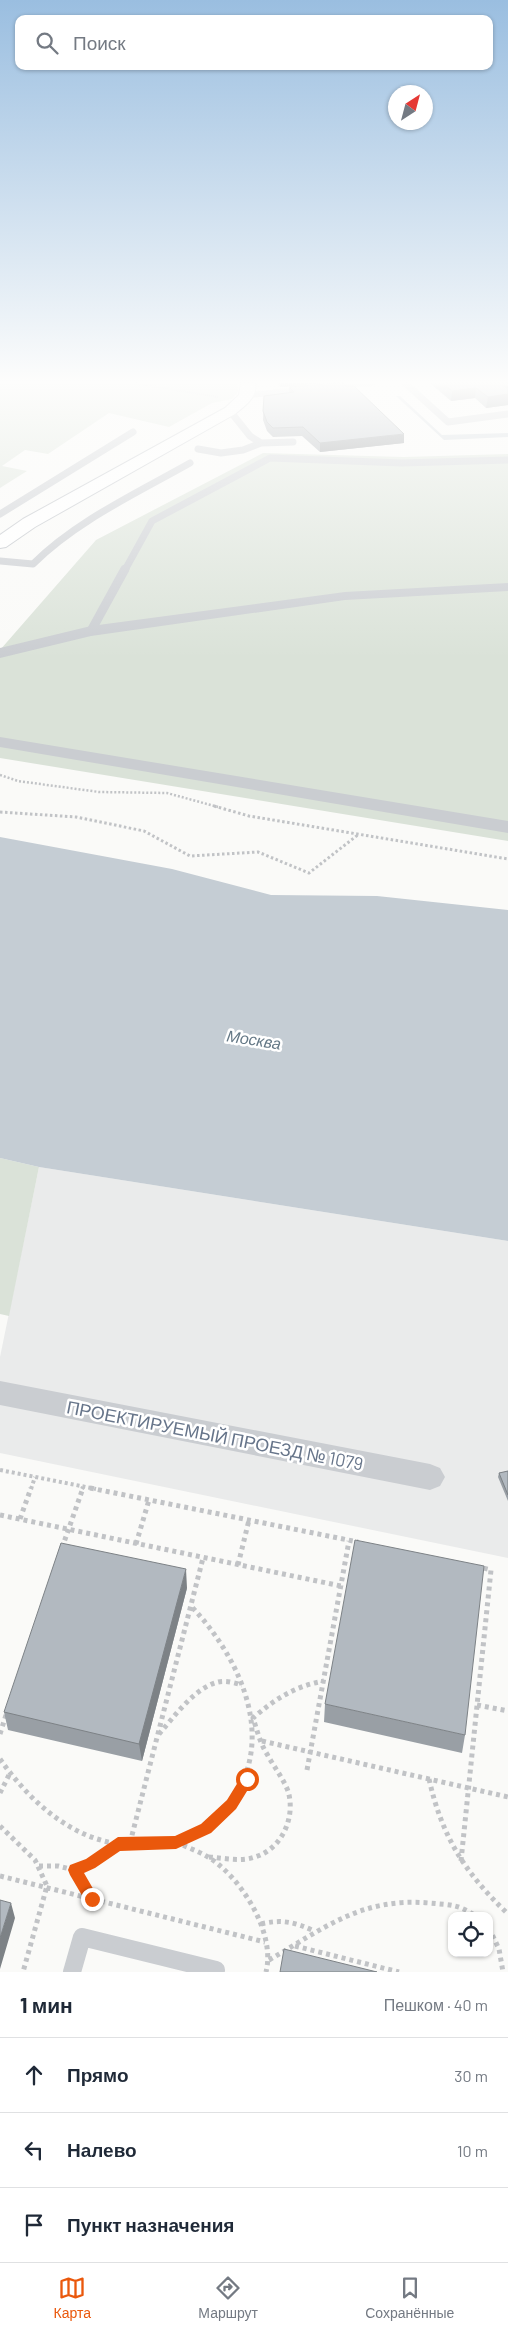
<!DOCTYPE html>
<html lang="ru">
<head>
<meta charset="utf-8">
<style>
	:root { --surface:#fff; --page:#f6f6f7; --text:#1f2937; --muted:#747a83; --line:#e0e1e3; --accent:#ea580c }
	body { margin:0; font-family:Barlow,sans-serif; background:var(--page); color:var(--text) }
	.controls { position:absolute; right:15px; bottom:15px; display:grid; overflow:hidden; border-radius:10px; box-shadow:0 1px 4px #0004 }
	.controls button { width:45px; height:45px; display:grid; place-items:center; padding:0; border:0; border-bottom:1px solid var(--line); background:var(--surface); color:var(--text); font:25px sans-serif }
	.compass { position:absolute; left:388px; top:85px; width:45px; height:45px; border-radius:50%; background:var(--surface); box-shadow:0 1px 4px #0004; rotate:36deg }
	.stop { position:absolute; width:15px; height:15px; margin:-11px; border:4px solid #ea580c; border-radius:50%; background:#fff }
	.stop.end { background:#ea580c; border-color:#fff; box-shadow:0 1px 5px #0008 }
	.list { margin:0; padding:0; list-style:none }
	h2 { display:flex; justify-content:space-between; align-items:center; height:65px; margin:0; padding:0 20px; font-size:21px }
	h2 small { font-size:16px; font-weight:400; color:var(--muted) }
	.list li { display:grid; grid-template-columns:32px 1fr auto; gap:15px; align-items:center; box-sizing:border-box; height:75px; padding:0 20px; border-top:1px solid var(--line) }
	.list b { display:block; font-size:19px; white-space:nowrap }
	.list em { font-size:16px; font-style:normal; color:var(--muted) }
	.icon { flex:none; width:28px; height:28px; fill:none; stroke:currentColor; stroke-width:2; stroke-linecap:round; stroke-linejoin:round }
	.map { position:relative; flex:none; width:508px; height:1972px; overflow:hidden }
	.search { position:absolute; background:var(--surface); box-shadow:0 1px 4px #0004; left:15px; right:15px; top:15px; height:55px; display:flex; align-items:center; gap:12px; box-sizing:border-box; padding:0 18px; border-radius:10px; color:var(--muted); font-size:19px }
	.sheet { height:290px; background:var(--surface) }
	nav { display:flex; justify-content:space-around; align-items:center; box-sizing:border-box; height:70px; border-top:1px solid var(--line); background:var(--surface); font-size:14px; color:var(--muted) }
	nav a { display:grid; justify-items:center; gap:2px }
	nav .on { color:var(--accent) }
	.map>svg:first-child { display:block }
</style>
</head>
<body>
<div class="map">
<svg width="508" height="1972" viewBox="0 0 508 1972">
	<rect width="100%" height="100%" fill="#fafaf8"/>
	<!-- built -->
	<path fill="#eaebeb" d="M39,1167l469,74v317l-508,-105v-96z"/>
	<!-- green -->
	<path fill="#dae2d8" d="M0,383h238v9l-6,7 -20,4 -43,24 -60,-14 -61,41 -23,-4 -23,16 25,5 -27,17z
		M263,453l141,4 104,-3v387l-508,-83v-108l96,-110z
		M0,1158l39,9 -30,149 -9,-2z"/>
	<!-- water -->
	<path fill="#c5cdd4" d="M396,396h4l42,39 66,-2v4l-64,3z
		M0,837l172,32 99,26 106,1 131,14v331l-469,-74 -39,-9z"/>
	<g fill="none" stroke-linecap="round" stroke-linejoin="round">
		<!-- secondary casing -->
		<g stroke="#bcc0c6" stroke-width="2">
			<path id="secondary" d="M241,383h14c3,14 -10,23 -20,31l-200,113 -29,20 -6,1v-13l23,-16 202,-111 14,-13z"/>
		</g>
		<!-- path-far4 -->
		<path stroke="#c1c3c6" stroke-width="2" stroke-dasharray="1 1" stroke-linecap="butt" d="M132,383l86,14"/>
		<!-- path-far3 -->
		<path stroke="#c1c3c6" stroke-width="2.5" stroke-dasharray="2 2" stroke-linecap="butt" d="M0,775l18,6 81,11 68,1 51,14"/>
		<!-- path-far2 -->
		<path stroke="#c1c3c6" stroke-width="3" stroke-dasharray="2.5 2.5" stroke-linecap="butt" d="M214,806l35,10 259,43
			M0,812l76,5 68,14 46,25 68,-4 51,21 50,-39"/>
		<!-- path-far1 -->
		<path stroke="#c1c3c6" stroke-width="4" stroke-dasharray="3 3" stroke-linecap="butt" d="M0,1470l96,19
			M31,1489l4,-12
			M82,1489l1,-2"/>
		<!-- path -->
		<path stroke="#c1c3c6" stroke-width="5" stroke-dasharray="4 4" stroke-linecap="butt" d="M90,1488l268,54
			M0,1515l341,71
			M20,1519l11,-31
			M136,1544l13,-44
			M62,1548l21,-60
			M238,1565l11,-45
			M477,1705l31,6
			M0,1734l6,-19
			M159,1734c16,-18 35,-46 59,-52 8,-2 17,1 24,3
			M262,1741l246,56
			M0,1759c28,40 69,79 120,85 9,1 18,-1 26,-2 9,0 18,2 27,1 19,-3 38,-17 50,-32 58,-64 20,-150 -32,-205
			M307,1770l42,-229
			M429,1779c13,58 36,94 79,135
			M0,1793l10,-20
			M0,1826l35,34 12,26 -24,86
			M176,1842c10,5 22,9 32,15 33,20 68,76 58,115
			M130,1843l73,-285
			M209,1857c15,1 32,5 46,0 27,-8 41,-40 33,-66 -5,-13 -14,-24 -21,-37 -7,-11 -10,-24 -14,-36 22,-19 42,-32 71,-37
			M461,1861l30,-291 -12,-3
			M39,1866h19l16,4 16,-6 28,-20
			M74,1870l18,29
			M0,1876l265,66
			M261,1924c20,-5 34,-2 53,7
			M489,1928l10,21 4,23
			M295,1946l104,26
			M269,1960c54,-31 92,-63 160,-57 21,2 29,1 47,13"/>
		<!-- lane-far2 -->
		<path stroke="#cacdd1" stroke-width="7" d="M405,383l43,39 60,-8
			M230,411l20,25 11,7
			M198,449l23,4 22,-3 18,-7 32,-1
			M0,514l133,-82
			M0,561l33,3c43,-43 104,-71 157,-101
			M125,570l27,-49 118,-63 132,5 106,-3"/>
		<!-- lane-far1 -->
		<path stroke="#cacdd1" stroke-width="9" d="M91,631l34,-62"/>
		<!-- lane -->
		<path stroke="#cacdd1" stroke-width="18" d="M72,1972l10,-35 134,33 -1,2"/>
		<!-- street -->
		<path fill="#cacdd1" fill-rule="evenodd" d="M341,383h37l-6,3 -124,12 -6,-3 6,-3z
			M508,583v8l-163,9 -254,36 -91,22v-10l91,-22 254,-34z
			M0,737l508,84v12l-508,-86z
			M0,1381l430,83 10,4 5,9 -5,9 -10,4 -430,-85z"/>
		<!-- secondary -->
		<use href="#secondary" fill="#fff" fill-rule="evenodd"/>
	</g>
	<!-- wall -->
	<path fill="#999fa5" d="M276,383h50l-46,4z
		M430,383h78v22l-22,3 -11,-10 -24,3z
		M289,387l115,56 -84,9 -18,-16 -29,1 -6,-6 -4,-11 1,-24 25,-3z
		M508,1471v30l-10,-24 1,-4z
		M187,1588l-45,173 -134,-31 -4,-18z
		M325,1704l140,31 -3,18 -138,-31z"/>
	<!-- shaded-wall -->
	<path fill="#7d8286" d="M280,383h46l-46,4z
		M504,386h4v19l-22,3 2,-11z
		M476,388l-1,10 -24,3 1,-10z
		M404,434v9l-84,9v-9z
		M186,1569l1,19 -45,173 -3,-17z
		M11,1903l4,15 -15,51v-31z"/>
	<!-- building -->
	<path fill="#b2b9c0" stroke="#7d8286" d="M338,383h4l4,3h8l50,48 -84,9 -17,-16 -30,1 -6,-6 -4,-11 1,-15 30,-4 -5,-5z
		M443,383h65v3h-4l4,3v5l-20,3 -12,-9 -24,3z
		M508,1471v24l-9,-22z
		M355,1540l129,26 -19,169 -140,-31z
		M61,1543l125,26 -47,175 -135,-32z
		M0,1900l11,3 -11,35z
		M284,1949l93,23h-97z"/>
	<!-- sky -->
	<linearGradient id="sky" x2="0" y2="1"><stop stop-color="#9abee0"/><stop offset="0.58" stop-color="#fdfdfc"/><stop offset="1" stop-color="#fdfdfc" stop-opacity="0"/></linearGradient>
	<rect width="508" height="659" fill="url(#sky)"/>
	<!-- route -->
	<path fill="#ea580c" d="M247,1772l5,2 2,5 -2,4 -16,26 -25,24 -35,16 -56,2 -25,17 -11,5 15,26 -2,5 -5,2 -5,-2 -17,-29 -2,-5 2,-5 16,-6 32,-22 57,-1 26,-12 26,-24 16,-26z"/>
	<g text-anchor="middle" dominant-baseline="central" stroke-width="5" stroke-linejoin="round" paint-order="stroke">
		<!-- water labels -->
		<g font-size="16" font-style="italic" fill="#637785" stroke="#fff">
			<text transform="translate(254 1039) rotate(9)">Москва</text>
		</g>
		<!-- near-street labels -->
		<g font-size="18" fill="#67758a" stroke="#fff">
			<text transform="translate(215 1435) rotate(11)">ПРОЕКТИРУЕМЫЙ ПРОЕЗД № 1079</text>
		</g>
	</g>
</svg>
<div class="controls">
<button><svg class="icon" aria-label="locate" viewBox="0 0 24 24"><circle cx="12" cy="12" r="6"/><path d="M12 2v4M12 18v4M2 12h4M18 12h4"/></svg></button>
</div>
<svg class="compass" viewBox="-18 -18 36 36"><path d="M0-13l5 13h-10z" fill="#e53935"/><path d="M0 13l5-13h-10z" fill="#747a83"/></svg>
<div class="stop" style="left:247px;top:1779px"></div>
<div class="stop end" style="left:92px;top:1899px"></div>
<div class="search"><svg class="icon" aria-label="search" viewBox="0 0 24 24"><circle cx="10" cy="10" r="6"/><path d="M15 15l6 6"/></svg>Поиск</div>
</div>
<section class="sheet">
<h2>1 мин<small>Пешком · 40 m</small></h2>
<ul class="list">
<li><svg class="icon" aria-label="ahead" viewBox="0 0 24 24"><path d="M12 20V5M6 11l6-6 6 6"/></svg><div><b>Прямо</b></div><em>30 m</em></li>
<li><svg class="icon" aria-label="left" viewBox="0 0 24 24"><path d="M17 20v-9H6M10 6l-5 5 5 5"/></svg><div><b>Налево</b></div><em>10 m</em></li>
<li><svg class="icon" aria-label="arrive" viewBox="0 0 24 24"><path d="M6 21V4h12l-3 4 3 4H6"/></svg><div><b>Пункт назначения</b></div></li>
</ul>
</section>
<nav>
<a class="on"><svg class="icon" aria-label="map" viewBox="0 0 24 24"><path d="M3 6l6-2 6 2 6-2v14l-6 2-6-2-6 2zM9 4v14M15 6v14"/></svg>Карта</a>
<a><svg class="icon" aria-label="directions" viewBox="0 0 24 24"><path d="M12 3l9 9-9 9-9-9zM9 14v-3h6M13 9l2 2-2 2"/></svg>Маршрут</a>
<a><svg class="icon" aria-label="saved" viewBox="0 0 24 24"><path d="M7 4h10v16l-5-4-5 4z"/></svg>Сохранённые</a>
</nav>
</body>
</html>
